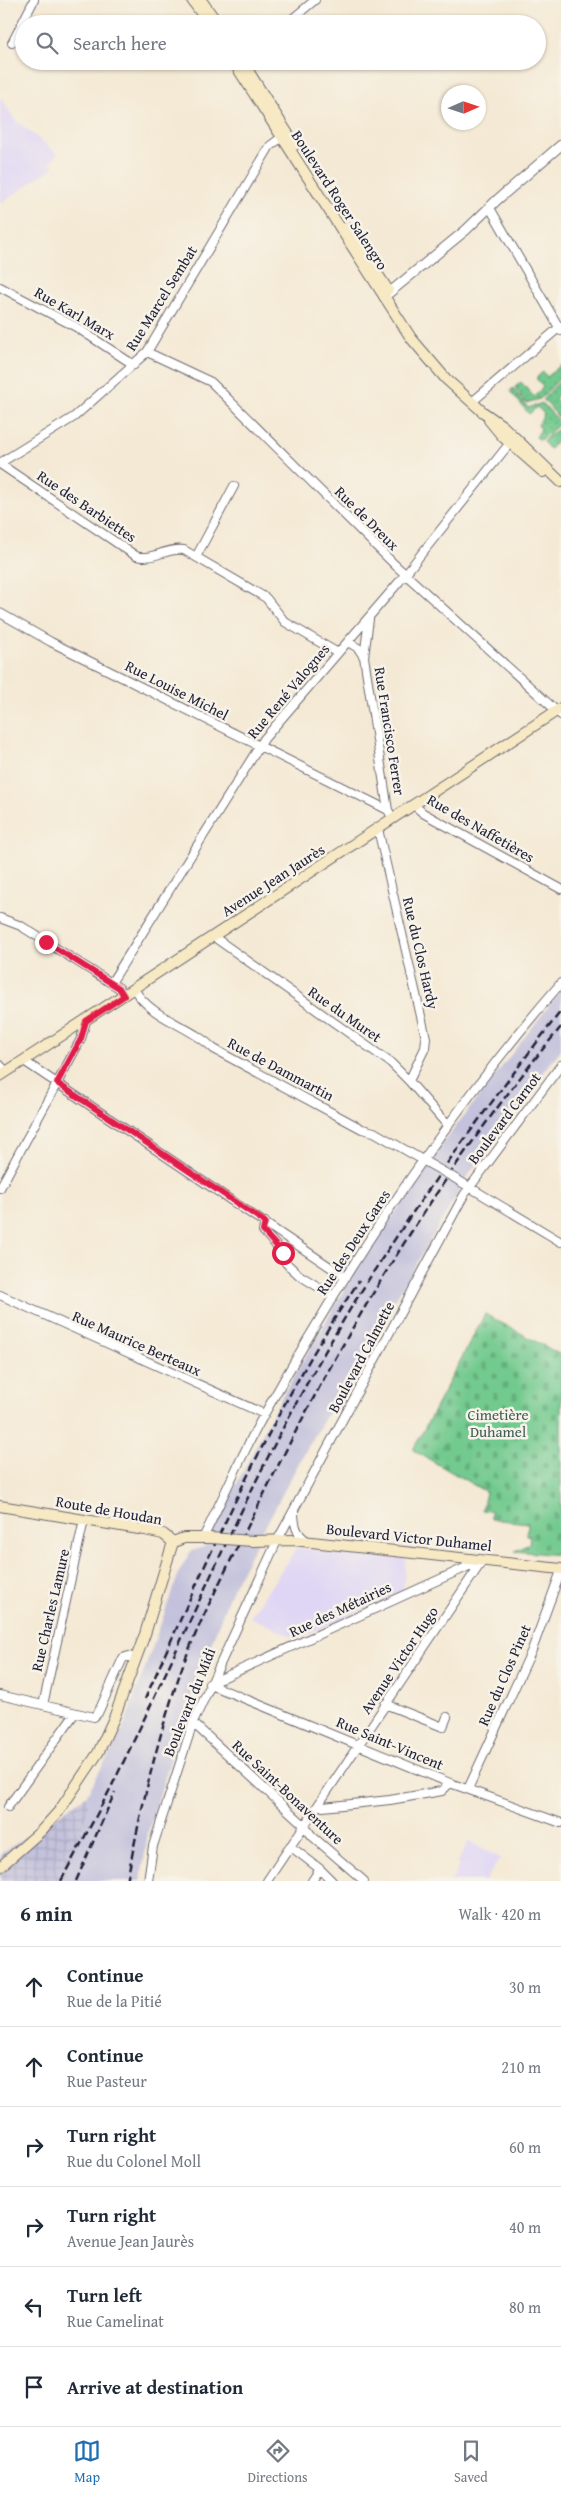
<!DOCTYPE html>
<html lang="en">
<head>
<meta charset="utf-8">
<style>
	:root { --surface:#fff; --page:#f2f2f3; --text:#1f2937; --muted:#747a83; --line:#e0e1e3; --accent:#1f6fb2 }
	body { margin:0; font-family:"Gentium Book Plus",serif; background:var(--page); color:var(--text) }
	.compass { position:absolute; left:441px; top:85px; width:45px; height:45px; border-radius:50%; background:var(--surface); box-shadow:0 1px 4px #0004; rotate:87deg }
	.stop { position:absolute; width:15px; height:15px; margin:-11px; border:4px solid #e11d48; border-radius:50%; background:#fff }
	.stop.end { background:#e11d48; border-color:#fff; box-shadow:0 1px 5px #0008 }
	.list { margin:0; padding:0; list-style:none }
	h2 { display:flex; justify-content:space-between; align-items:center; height:65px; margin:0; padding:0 20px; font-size:21px }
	h2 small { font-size:16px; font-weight:400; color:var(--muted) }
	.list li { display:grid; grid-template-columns:32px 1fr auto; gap:15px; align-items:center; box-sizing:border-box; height:80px; padding:0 20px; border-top:1px solid var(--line) }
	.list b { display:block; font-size:19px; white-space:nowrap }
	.list p { margin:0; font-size:16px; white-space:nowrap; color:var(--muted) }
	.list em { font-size:16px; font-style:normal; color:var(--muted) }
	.icon { flex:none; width:28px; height:28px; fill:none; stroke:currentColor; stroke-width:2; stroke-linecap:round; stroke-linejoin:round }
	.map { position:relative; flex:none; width:561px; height:1881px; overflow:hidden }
	.search { position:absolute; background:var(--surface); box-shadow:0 1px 4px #0004; left:15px; right:15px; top:15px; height:55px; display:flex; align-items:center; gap:12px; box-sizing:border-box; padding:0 18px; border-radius:28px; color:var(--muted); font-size:19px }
	.sheet { height:545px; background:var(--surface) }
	nav { display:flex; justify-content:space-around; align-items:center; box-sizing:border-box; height:70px; border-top:1px solid var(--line); background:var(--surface); font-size:14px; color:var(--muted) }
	nav a { display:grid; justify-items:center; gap:2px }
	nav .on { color:var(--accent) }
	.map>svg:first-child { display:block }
</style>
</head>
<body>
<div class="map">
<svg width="561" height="1881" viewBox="0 0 561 1881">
	<defs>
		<pattern id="industrial-grid" width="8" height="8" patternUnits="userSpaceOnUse" patternTransform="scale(1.25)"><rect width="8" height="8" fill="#c3c1db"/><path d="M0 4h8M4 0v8" fill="none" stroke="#a7a6bd"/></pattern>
		<pattern id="grass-dots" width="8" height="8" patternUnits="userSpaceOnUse" patternTransform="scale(1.25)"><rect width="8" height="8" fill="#73ca8f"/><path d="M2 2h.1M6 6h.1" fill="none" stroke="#63ad7c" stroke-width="1.8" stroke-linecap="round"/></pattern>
		<pattern id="cemetery-stones" width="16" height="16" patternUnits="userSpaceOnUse" patternTransform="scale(1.25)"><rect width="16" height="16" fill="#73ca8f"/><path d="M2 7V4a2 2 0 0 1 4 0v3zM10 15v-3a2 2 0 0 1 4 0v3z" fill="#63ad7c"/></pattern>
	</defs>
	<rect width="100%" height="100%" fill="#f7f3e8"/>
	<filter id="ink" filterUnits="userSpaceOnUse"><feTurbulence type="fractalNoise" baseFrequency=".02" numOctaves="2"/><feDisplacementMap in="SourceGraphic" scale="10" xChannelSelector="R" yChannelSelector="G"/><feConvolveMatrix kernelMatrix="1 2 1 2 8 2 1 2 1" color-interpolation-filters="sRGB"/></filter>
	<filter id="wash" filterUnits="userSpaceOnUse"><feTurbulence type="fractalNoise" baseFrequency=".0096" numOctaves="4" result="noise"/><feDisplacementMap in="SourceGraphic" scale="20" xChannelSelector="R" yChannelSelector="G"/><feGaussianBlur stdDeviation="1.12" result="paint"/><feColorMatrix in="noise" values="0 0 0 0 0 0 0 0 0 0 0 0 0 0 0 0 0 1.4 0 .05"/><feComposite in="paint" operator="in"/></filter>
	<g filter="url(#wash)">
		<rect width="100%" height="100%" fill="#f4e9d4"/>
		<!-- built -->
		<path fill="#dfd5f5" d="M0,97l16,24 42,33 -8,9 4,4 -54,37z
			M297,1548l109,10 -3,33 -106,48 -47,-22z
			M469,1841l31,17 -15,23h-34l9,-16 -3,-2z"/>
		<!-- industrial -->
		<path fill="url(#industrial-grid)" d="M86,1796l4,12 -27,73h-63v-27z"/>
		<!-- railway -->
		<path fill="#c3c1db" d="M561,990v59l-91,124 -168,284 -71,134 -46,122 -37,119 -7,49h-78l27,-73 -4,-12 37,-67 57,-159 11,-19 13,-4 71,-138 78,-134 86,-127z"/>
		<!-- grass -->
		<path fill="url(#grass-dots)" stroke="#4a7665" d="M561,365v12l-21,22 -14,4 -11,-16 6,-5 13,15 9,-10 -7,-9 7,-6 4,5z
			M561,380v13l-6,5 6,8v14l-18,-21z
			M513,388l15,20 14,-5 19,20 -21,17 -4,-3 5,-8 -3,-4 6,-11 -7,-7 -8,7 -19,-23z
			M561,428v9l-11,12 -7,-7 6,-7z"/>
		<!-- cemetery -->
		<path fill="url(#cemetery-stones)" stroke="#4a7665" d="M485,1314l76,41v200l-46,-4 14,-7 1,-8 -3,-1 1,-12 -37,-4v-8l-9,-1 4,-18 -73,-42z"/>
	</g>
	<g filter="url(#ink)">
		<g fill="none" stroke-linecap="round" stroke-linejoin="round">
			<!-- minor casing -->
			<g stroke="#6c6871" stroke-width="10">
				<path id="minor" d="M286,24l29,-24
					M12,43l22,-43
					M490,208l71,123
					M0,287l76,40 58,38
					M147,352l64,30 184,183 166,150
					M472,402l89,-76
					M0,463l74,-46 73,-65 123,-206 16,-12
					M0,464l136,92c17,5 31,-9 48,-6l82,48 19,24 53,31
					M196,557l38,-71
					M0,613l51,29 337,168 5,9
					M369,619l-5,38 24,153
					M348,642l10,6 6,9
					M414,805l9,8 138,76
					M378,829l48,209 -1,10 -16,33
					M0,918l21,8 98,62 5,8
					M214,937l177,126 18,18 39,45
					M111,983l153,-244 135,-157 114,-143
					M134,989c19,31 56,36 80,60l148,80 12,3 59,34
					M24,1061l321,216
					M0,1065l7,7
					M456,1179l105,63
					M0,1188l81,-149 5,-18
					M265,1222l-2,9 20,22 3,10 13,12 34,21
					M0,1295l264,119
					M294,1511c0,13 2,24 14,30
					M203,1538c21,-42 39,-85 62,-125 85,-152 182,-299 296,-430
					M209,1684l241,99 111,40
					M209,1684l271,-123
					M0,1695l94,22 4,-4 25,-55 6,-2 6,2
					M385,1704l58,23 4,-10
					M43,1705l41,-185
					M193,1723l111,102 8,11 52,45
					M468,1789l64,-139 29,-79
					M319,1804l4,3 67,-7 52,-9 8,-8
					M8,1807l67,-94
					M290,1846l30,23 -8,12
					M320,1869l12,12
					M148,1881l5,-35 40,-123 84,-182 187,-346 97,-130
					M267,1881l216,-321"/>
			</g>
			<!-- tertiary casing -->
			<g stroke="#6c6871" stroke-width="11">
				<path id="tertiary" d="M384,297l82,-67 31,-30 64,-55"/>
			</g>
			<!-- secondary casing -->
			<g stroke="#6c6871" stroke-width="12">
				<path id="secondary" d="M192,0l17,24
					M201,0l17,24
					M233,61l178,277 35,41 37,33 20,14 58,56
					M242,61l53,84
					M347,227l41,63
					M489,420l14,17 40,35
					M0,1076l561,-368
					M0,1506l145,24 18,4 10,8
					M253,1541l40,-1 268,29
					M173,1542l11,-4h26
					M0,1867l41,-36 18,-20 39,-58 16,-35 31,-84 28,-92"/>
			</g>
			<!-- minor -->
			<use href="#minor" stroke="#fff" stroke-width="8"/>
			<!-- tertiary -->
			<use href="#tertiary" stroke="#fff" stroke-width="9"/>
			<!-- secondary -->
			<use href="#secondary" stroke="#f6e9c3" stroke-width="10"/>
			<!-- rail -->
			<path stroke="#22223b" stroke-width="2.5" stroke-dasharray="8 4" stroke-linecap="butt" d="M145,1699c64,-143 126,-288 214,-418
				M61,1881c19,-37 41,-74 59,-112 64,-130 119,-264 190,-391 72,-130 160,-249 251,-367
				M76,1881l39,-89
				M127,1881c14,-73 31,-146 56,-216 21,-56 51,-110 77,-163 83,-169 180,-330 301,-475"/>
			<!-- minor-bridge casing -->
			<g stroke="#6c6871" stroke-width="10" stroke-linecap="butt">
				<path id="minor-bridge" d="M433,1166l23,13"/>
			</g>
			<!-- secondary-bridge casing -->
			<g stroke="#6c6871" stroke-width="12" stroke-linecap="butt">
				<path id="secondary-bridge" d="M210,1538l43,3"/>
			</g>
			<!-- minor-bridge -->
			<use href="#minor-bridge" stroke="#fff" stroke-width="8"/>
			<!-- secondary-bridge -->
			<use href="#secondary-bridge" stroke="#f6e9c3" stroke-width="10"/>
		</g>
	</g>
	<g fill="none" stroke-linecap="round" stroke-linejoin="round" filter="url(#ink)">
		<!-- route -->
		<path stroke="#e11d48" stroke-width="6" d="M46,942l73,46 5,8 -38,25 -5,18 -24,44 208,139 -2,9 20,22"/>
	</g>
	<g text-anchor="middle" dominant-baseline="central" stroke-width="5" stroke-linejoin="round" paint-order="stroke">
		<!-- street labels -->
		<g font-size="15" fill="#22223b" stroke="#f7f3e8">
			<text transform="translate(340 200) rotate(57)">Boulevard Roger Salengro</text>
			<text transform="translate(161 298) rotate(-58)">Rue Marcel Sembat</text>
			<text transform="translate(75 313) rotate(30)">Rue Karl Marx</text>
			<text transform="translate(87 506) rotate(34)">Rue des Barbiettes</text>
			<text transform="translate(367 518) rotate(45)">Rue de Dreux</text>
			<text transform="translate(177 690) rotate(27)">Rue Louise Michel</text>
			<text transform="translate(288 691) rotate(-50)">Rue René Valognes</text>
			<text transform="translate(390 731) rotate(81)">Rue Francisco Ferrer</text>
			<text transform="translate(481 828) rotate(30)">Rue des Naffetières</text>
			<text transform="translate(273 880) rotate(-33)">Avenue Jean Jaurès</text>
			<text transform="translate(421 953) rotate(77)">Rue du Clos Hardy</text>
			<text transform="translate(345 1014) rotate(35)">Rue du Muret</text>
			<text transform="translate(281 1069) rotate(28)">Rue de Dammartin</text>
			<text transform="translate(504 1118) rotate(-53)">Boulevard Carnot</text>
			<text transform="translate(353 1242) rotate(-57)">Rue des Deux Gares</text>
			<text transform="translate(137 1343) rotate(24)">Rue Maurice Berteaux</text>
			<text transform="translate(361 1357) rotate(-62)">Boulevard Calmette</text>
			<text transform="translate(109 1510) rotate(10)">Route de Houdan</text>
			<text transform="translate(409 1537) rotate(6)">Boulevard Victor Duhamel</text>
			<text transform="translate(340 1609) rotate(-25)">Rue des Métairies</text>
			<text transform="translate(50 1610) rotate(-77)">Rue Charles Lamure</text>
			<text transform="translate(399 1660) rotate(-56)">Avenue Victor Hugo</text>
			<text transform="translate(504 1675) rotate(-66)">Rue du Clos Pinet</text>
			<text transform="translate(189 1702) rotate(-68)">Boulevard du Midi</text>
			<text transform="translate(390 1743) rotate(23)">Rue Saint-Vincent</text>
			<text transform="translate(288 1792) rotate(43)">Rue Saint-Bonaventure</text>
		</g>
		<!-- park labels -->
		<g font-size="15" fill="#3e5d58" stroke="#f7f3e8">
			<text x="498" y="1414">Cimetière<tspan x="498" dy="17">Duhamel</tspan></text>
		</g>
	</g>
</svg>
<svg class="compass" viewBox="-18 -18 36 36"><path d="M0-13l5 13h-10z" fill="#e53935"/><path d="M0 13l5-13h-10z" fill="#747a83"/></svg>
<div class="stop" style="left:283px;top:1253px"></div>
<div class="stop end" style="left:46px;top:942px"></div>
<div class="search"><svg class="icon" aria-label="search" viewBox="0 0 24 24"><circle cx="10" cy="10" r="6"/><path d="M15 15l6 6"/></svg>Search here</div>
</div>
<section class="sheet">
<h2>6 min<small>Walk · 420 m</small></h2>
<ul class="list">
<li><svg class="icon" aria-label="ahead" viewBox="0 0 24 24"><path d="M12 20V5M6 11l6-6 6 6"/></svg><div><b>Continue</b><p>Rue de la Pitié</p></div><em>30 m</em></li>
<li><svg class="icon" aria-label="ahead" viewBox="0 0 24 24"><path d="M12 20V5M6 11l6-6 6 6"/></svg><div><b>Continue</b><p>Rue Pasteur</p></div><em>210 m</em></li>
<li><svg class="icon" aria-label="right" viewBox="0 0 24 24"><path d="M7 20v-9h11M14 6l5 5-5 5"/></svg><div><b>Turn right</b><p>Rue du Colonel Moll</p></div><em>60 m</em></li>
<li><svg class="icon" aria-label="right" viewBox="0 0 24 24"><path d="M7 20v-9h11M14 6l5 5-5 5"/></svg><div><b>Turn right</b><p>Avenue Jean Jaurès</p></div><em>40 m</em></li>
<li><svg class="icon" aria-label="left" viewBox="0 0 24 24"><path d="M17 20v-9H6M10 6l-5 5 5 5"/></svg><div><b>Turn left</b><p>Rue Camelinat</p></div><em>80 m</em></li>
<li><svg class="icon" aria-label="arrive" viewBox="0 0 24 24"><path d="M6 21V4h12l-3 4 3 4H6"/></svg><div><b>Arrive at destination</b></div></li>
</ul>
</section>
<nav>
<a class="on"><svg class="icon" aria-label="map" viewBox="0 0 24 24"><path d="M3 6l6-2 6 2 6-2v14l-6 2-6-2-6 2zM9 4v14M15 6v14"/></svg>Map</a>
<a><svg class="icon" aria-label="directions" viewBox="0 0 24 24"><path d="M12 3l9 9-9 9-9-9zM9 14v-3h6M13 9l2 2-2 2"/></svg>Directions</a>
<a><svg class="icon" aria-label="saved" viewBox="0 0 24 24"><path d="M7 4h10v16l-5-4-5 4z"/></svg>Saved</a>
</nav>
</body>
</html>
